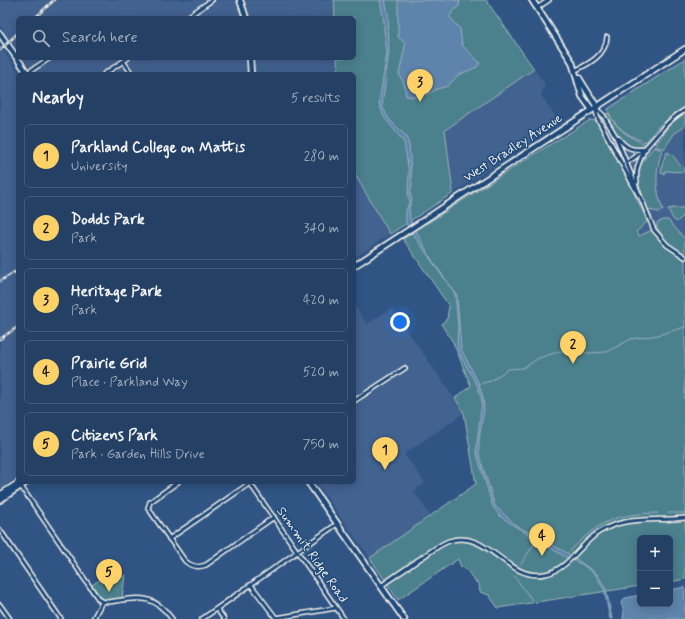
<!DOCTYPE html>
<html lang="en">
<head>
<meta charset="utf-8">
<style>
	:root { --surface:#244064; --page:#2c476a; --text:#f1f3f6; --muted:#a3afbf; --line:#415978; --accent:#ffd166 }
	body { margin:0; font-family:Mynerve,sans-serif; background:var(--page); color:var(--text) }
	.controls { position:absolute; right:12px; bottom:12px; display:grid; overflow:hidden; border-radius:6px; box-shadow:0 2px 10px #0003 }
	.controls button { width:36px; height:36px; display:grid; place-items:center; padding:0; border:0; border-bottom:1px solid var(--line); background:var(--surface); color:var(--text); font:20px sans-serif }
	.you { position:absolute; left:400px; top:322px; width:14px; height:14px; margin:-10px; border:3px solid #fff; border-radius:50%; background:#1a73e8; box-shadow:0 0 0 6px #1a73e833 }
	.badge { display:grid; place-items:center; width:26px; height:26px; border-radius:50%; background:var(--accent); color:#111; font-size:13px; font-weight:700 }
	.pin { position:absolute; translate:-50% -33px; filter:drop-shadow(0 1px 2px #0008) }
	.pin::after { content:''; position:absolute; top:21px; width:14px; height:12px; background:inherit; clip-path:polygon(0 0,100% 0,50% 100%) }
	.list { margin:0; padding:0; list-style:none }
	h2 { display:flex; justify-content:space-between; align-items:center; height:52px; margin:0; padding:0 16px; font-size:17px }
	h2 small { font-size:13px; font-weight:400; color:var(--muted) }
	.list li { display:grid; grid-template-columns:26px 1fr auto; gap:12px; align-items:center; box-sizing:border-box; height:64px; margin:0 8px 8px; padding:0 8px; border:1px solid var(--line); border-radius:6px }
	.list b { display:block; font-size:15px; white-space:nowrap }
	.list p { margin:0; font-size:13px; white-space:nowrap; color:var(--muted) }
	.list em { font-size:13px; font-style:normal; color:var(--muted) }
	.icon { flex:none; width:22px; height:22px; fill:none; stroke:currentColor; stroke-width:2; stroke-linecap:round; stroke-linejoin:round }
	.map { position:relative; flex:none; width:685px; height:619px; overflow:hidden }
	.search { position:absolute; background:var(--surface); box-shadow:0 2px 10px #0003; left:16px; top:16px; width:340px; height:44px; display:flex; align-items:center; gap:10px; box-sizing:border-box; padding:0 14px; border-radius:6px; color:var(--muted); font-size:15px }
	.panel { position:absolute; background:var(--surface); box-shadow:0 2px 10px #0003; left:16px; top:72px; width:340px; height:412px; border-radius:6px }
	.map>svg:first-child { display:block }
</style>
</head>
<body>
<div class="map">
<svg width="685" height="619" viewBox="0 0 685 619">
	<rect width="100%" height="100%" fill="#305585"/>
	<filter id="ink" filterUnits="userSpaceOnUse"><feTurbulence type="fractalNoise" baseFrequency=".025" numOctaves="2"/><feDisplacementMap in="SourceGraphic" scale="8" xChannelSelector="R" yChannelSelector="G"/><feConvolveMatrix kernelMatrix="1 2 1 2 8 2 1 2 1" color-interpolation-filters="sRGB"/></filter>
	<g filter="url(#ink)">
		<!-- built -->
		<path fill="#436290" d="M0,0h333l1,18h-316v33l-18,-26z
			M0,46l19,28 -1,404 -18,12z
			M685,57v255l-41,-61 -53,-129 16,-10 -1,-2 2,-3z
			M23,58h314l1,16h-304z
			M534,69l11,16 -4,10 18,27 -106,71 -8,-63z
			M354,173l36,61 -36,24z
			M354,305l13,19 25,-16 72,105 -60,41 21,29 -11,8 16,25 -60,42 -54,-76h38z"/>
		<!-- green -->
		<path fill="#4c808d" stroke="#a0b8ba" d="M334,0h152l48,69 -89,61 8,63 -63,41 -36,-61v-99h-16l-1,-16h17v-40h-19z
			M685,59v48l-27,20 -12,15c-16,-5 -34,-16 -38,-33z
			M608,113c9,16 20,24 37,31 -18,16 -31,-17 -39,-30z
			M685,113v13l-11,8 -10,15 -9,-3 14,-21z
			M590,120l6,1 13,21 36,74 2,6 -11,10 3,4 13,-6 11,14 22,16v319l-15,3v-44h-30v48l-142,22 -9,-13 -9,-3 -1,-8c-9,-4 -9,-16 -18,-17l-3,-8 -60,41 -28,-42 106,-74 -12,-71 -9,-15 16,-12 -18,-44 -12,-18 6,-5 2,-13 -46,-67 127,-82z
			M654,147l8,3c-7,21 -7,39 1,60l-4,2 -11,-2c-11,-32 -18,-35 6,-63z
			M667,152c9,3 10,13 18,17v3l-20,-1 -1,3 -3,-1 2,-12z
			M675,208h10v6l-8,8 -4,-3 -5,-10z
			M663,220h5l17,19v15l-18,-12 -10,-14v-5z
			M108,574l6,8 11,-7 -3,23c-18,4 -20,2 -30,-13z"/>
		<!-- water -->
		<path fill="#5e84ab" stroke="#9ab0c3" d="M380,0h5l3,14 1,37 -7,55 7,13 17,17 3,9 3,40 -2,7 2,8 -3,7 1,13 23,42 24,33 4,54 17,33 5,15 1,13 -5,29v15l16,52 22,20 52,28 28,20 9,15 6,30h-2l-6,-30 -9,-15 -12,-9 -16,-7 -54,-33 -13,-9 -7,-9 -17,-56 6,-50 -5,-16 -18,-32 -2,-10 1,-17 -3,-32 -49,-70v-13l4,-11 -2,-3 1,-25 -5,-30 -20,-25 -5,-14 8,-50 -3,-23v-8z
			M398,0h62l-1,6 -7,6 -2,5 10,12 2,16 18,18 -3,4 -19,8 -10,11 -11,3 -9,5 -14,3 -8,-1 -2,-12 -5,-10 6,-28 -1,-4 -6,-5z
			M685,587v32h-62l1,-8 -3,-8 4,-5 15,-3v9h30v-14z"/>
		<g fill="none" stroke-linecap="round" stroke-linejoin="round">
			<!-- stream -->
			<path stroke="#9ab0c3" stroke-width="1" d="M479,384l12,-3 17,-12 15,-1 16,-10 21,-7 29,2 18,-1 24,-13 27,-4 27,-8
				M668,513h17
				M570,551c30,-31 45,-37 88,-38
				M521,564l16,-24
				M514,576l18,24"/>
			<!-- street casing -->
			<g stroke="#f4f1e8" stroke-width="6">
				<path id="street" d="M537,8l12,-8
					M186,18l26,-18
					M123,61l9,13
					M576,70c15,-7 30,-16 31,-33
					M27,73l23,-15
					M104,74l24,-16
					M595,108l8,7 12,20 39,95 13,15 18,12
					M595,108l3,11 41,77
					M617,137c9,11 14,14 29,12
					M626,163c26,-14 33,-39 59,-53
					M637,182c-2,-12 2,-20 7,-31
					M354,401l51,-33
					M178,482l-28,20 -2,6 37,53c7,6 13,7 21,4l68,-48
					M249,482l95,137
					M20,485l79,115c5,3 11,2 16,1 26,-4 40,-6 57,18
					M0,530l61,89
					M169,539l81,-56
					M251,585l25,33 60,-10
					M381,586c12,-9 25,-17 37,-26 10,-6 20,-15 31,-19 39,-13 58,41 96,33 23,-4 35,-30 54,-42 28,-17 56,-10 86,-14
					M0,605l10,14
					M217,609l7,10
					M93,619l9,-17
					M202,619l135,-95"/>
			</g>
			<!-- secondary casing -->
			<g stroke="#f4f1e8" stroke-width="8">
				<path id="secondary" d="M240,0l6,18
					M532,0l40,62 10,34 10,14
					M0,34l28,40
					M250,58l1,16
					M579,78l18,29
					M354,266l331,-217
					M308,482l96,137
					M0,495l20,-13
					M0,500l27,-18"/>
			</g>
			<!-- street -->
			<use href="#street" stroke="#1f4a7a" stroke-width="3"/>
			<!-- secondary -->
			<use href="#secondary" stroke="#1f4a7a" stroke-width="4.5"/>
			<!-- rail casing -->
			<g stroke="#f4f1e8" stroke-width="2.5">
				<path id="rail" d="M35,18l19,-18
					M0,50l18,-17
					M0,281l18,-11
					M0,339l16,-11"/>
			</g>
			<!-- rail -->
			<use href="#rail" stroke="#1f4a7a" stroke-width="1" stroke-dasharray="3" stroke-linecap="butt"/>
		</g>
	</g>
	<g text-anchor="middle" dominant-baseline="central" stroke-width="3" stroke-linejoin="round" paint-order="stroke">
		<!-- street labels -->
		<g font-size="13" fill="#f4f1e8" stroke="#1f4a7a">
			<text transform="translate(513 148) rotate(-33)">West Bradley Avenue</text>
			<text transform="translate(312 555) rotate(55)">Summit Ridge Road</text>
		</g>
	</g>
</svg>
<div class="controls">
<button>+</button>
<button>−</button>
</div>
<div class="you"></div>
<div class="pin badge" style="left:385px;top:470px">1</div>
<div class="pin badge" style="left:573px;top:364px">2</div>
<div class="pin badge" style="left:420px;top:102px">3</div>
<div class="pin badge" style="left:542px;top:556px">4</div>
<div class="pin badge" style="left:109px;top:592px">5</div>
<div class="search"><svg class="icon" aria-label="search" viewBox="0 0 24 24"><circle cx="10" cy="10" r="6"/><path d="M15 15l6 6"/></svg>Search here</div>
<section class="panel">
<h2>Nearby<small>5 results</small></h2>
<ul class="list">
<li><span class="badge">1</span><div><b>Parkland College on Mattis</b><p>University</p></div><em>280 m</em></li>
<li><span class="badge">2</span><div><b>Dodds Park</b><p>Park</p></div><em>340 m</em></li>
<li><span class="badge">3</span><div><b>Heritage Park</b><p>Park</p></div><em>420 m</em></li>
<li><span class="badge">4</span><div><b>Prairie Grid</b><p>Place · Parkland Way</p></div><em>520 m</em></li>
<li><span class="badge">5</span><div><b>Citizens Park</b><p>Park · Garden Hills Drive</p></div><em>750 m</em></li>
</ul>
</section>
</div>
</body>
</html>
